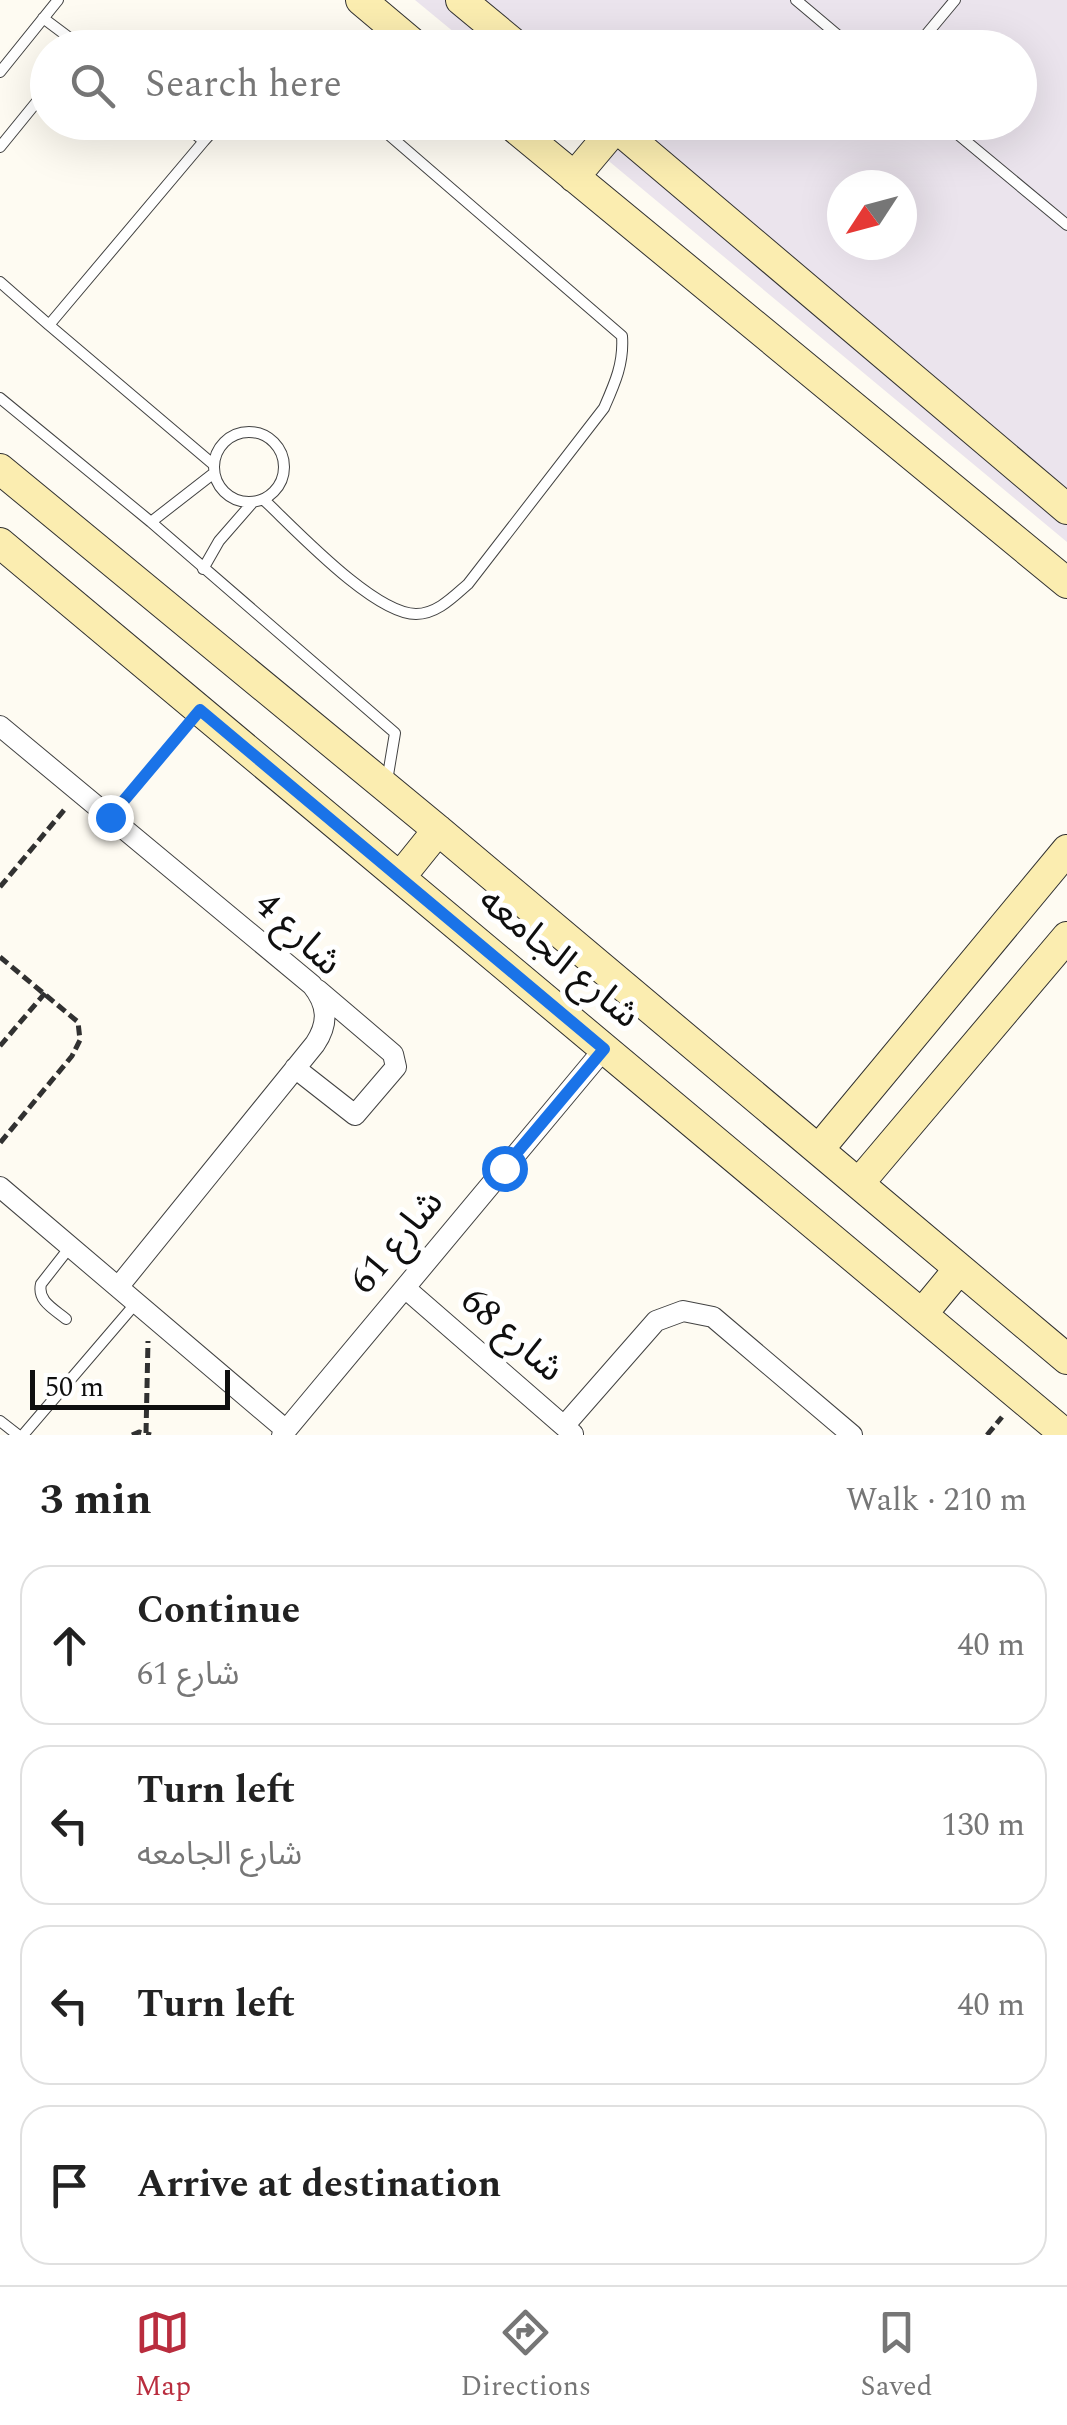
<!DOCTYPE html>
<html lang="en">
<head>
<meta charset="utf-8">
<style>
	:root { --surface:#fff; --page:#f2f2f2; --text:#222; --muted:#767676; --line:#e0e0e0; --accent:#b92d3e }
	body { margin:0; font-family:Spectral,"Noto Sans Arabic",serif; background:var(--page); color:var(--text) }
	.compass { position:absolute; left:827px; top:170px; width:90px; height:90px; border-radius:50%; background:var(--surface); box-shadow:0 10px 40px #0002; rotate:234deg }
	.scale { position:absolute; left:30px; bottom:25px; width:200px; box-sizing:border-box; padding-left:10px; border:5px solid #0f0f0f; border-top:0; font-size:28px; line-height:35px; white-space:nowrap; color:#0f0f0f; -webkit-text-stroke:8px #fff; paint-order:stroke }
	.stop { position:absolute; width:30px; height:30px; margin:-22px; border:8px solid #1a73e8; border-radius:50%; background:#fff }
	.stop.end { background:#1a73e8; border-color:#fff; box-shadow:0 2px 10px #0008 }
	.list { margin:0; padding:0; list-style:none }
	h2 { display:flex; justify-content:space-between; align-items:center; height:130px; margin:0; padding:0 40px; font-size:42px }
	h2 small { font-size:32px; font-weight:400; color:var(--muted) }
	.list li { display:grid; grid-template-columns:65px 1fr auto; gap:30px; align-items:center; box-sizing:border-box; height:160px; margin:0 20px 20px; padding:0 20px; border:2px solid var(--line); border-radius:30px }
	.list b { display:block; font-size:38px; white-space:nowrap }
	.list p { margin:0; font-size:32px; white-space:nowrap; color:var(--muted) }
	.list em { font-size:32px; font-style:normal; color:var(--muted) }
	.icon { flex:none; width:55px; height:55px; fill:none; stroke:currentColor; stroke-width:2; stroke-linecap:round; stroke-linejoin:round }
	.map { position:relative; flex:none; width:1067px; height:1435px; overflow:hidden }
	.search { position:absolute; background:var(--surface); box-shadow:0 10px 40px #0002; left:30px; right:30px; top:30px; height:110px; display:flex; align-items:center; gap:25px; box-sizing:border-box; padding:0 35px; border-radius:55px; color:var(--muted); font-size:38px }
	.sheet { height:850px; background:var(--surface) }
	nav { display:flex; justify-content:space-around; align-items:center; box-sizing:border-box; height:140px; border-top:2px solid var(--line); background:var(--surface); font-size:28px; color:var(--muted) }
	nav a { display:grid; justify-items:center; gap:5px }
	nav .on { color:var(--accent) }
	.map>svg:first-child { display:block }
</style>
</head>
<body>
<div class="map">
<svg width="1067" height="1435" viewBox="0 0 1067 1435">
	<rect width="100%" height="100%" fill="#fefbf2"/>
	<!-- industrial -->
	<path fill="#ebe4ed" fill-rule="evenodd" d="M415,0h652v542l-504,-419 457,-1v-74l-548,-1zM842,185h60v60h-60z"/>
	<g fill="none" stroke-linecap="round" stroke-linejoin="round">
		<!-- service casing -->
		<g stroke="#424242" stroke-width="12">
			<path id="service" d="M796,0l57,48
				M43,18l40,30
				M915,48l40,-48
				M0,72l58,-72
				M943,122l124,103
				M204,141l17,-19
				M0,147l48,-59
				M0,282l49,43 155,-184 -24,-19
				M49,325l165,140
				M0,398l151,124 244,211 -8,48
				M214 467a35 35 0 1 1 70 0a35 35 0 1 1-70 0Z
				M263,499c32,30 111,115 153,115 21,0 37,-17 52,-30l136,-176c11,-25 20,-45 18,-72l-248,-214
				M151,522l63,-49
				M203,569l16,-28 34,-39
				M66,1319c-12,-10 -29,-18 -25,-35l29,-37
				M0,1421l18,14
				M23,1435l113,-132"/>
		</g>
		<!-- minor casing -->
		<g stroke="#424242" stroke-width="22">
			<path id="minor" d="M0,726l312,259c16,20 17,38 3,59l-196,242
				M295,1068l60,47 41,-48 -3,-13 -75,-64
				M0,1187l286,243
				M405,1288l168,146
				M564,1426l92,-105 27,-10 30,6 139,118
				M282,1435l322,-386"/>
		</g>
		<!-- secondary casing -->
		<g stroke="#313131" stroke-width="32">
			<path id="secondary" d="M361,0l57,48
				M461,0l58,48
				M508,122l559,461
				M610,122l457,387
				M574,177l42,-50
				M0,469l438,361 629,529
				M0,543l1066,892
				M401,876l37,-46
				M819,1149l248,-299
				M859,1183l208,-246
				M922,1314l37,-45"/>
		</g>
		<!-- path -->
		<path stroke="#313131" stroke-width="5" stroke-dasharray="10 5" stroke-linecap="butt" d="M125,799l57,-67
			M0,887l65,-78
			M0,957l78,65 2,18 -8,16 -72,87
			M0,1046l45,-53
			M146,1433l2,-92
			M132,1435l7,-3 12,3
			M987,1435l15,-18"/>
		<!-- service -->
		<use href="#service" stroke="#fff" stroke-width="10"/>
		<!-- minor -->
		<use href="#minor" stroke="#fff" stroke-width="20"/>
		<!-- secondary -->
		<use href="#secondary" stroke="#fbedb0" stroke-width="30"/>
	</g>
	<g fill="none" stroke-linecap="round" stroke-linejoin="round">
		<!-- route -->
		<path stroke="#1a73e8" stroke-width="12" d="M110,817l90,-107 404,339 -100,119"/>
	</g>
	<g text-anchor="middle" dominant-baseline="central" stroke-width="10" stroke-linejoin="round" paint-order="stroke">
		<!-- street labels -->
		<g font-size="38" fill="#0f0f0f" stroke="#fff">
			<text transform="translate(298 934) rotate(43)">شارع 4</text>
			<text transform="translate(559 958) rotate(40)">شارع الجامعه</text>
			<text transform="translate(397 1242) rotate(-50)">شارع 61</text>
			<text transform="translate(512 1335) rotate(41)">شارع 68</text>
		</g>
	</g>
</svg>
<svg class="compass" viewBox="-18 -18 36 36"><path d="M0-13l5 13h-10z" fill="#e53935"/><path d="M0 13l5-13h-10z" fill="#767676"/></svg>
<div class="scale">50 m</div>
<div class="stop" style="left:504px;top:1168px"></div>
<div class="stop end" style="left:110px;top:817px"></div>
<div class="search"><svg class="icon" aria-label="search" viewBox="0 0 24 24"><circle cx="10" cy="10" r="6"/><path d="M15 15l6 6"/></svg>Search here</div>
</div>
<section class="sheet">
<h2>3 min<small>Walk · 210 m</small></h2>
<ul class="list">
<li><svg class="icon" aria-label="ahead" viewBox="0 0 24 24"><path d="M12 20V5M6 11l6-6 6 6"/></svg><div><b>Continue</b><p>شارع 61</p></div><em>40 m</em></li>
<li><svg class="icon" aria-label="left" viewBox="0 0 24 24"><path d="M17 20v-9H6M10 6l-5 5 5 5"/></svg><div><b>Turn left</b><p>شارع الجامعه</p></div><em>130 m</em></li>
<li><svg class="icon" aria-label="left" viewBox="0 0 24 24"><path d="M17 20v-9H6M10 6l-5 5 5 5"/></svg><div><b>Turn left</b></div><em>40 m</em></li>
<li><svg class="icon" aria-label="arrive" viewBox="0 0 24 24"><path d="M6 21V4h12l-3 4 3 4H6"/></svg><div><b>Arrive at destination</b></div></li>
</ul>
</section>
<nav>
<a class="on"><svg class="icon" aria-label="map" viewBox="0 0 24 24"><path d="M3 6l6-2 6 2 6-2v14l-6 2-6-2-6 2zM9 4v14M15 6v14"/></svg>Map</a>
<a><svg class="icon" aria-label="directions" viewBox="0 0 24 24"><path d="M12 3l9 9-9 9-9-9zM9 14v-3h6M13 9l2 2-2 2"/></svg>Directions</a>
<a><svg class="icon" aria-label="saved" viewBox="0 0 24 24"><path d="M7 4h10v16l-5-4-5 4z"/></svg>Saved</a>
</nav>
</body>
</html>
